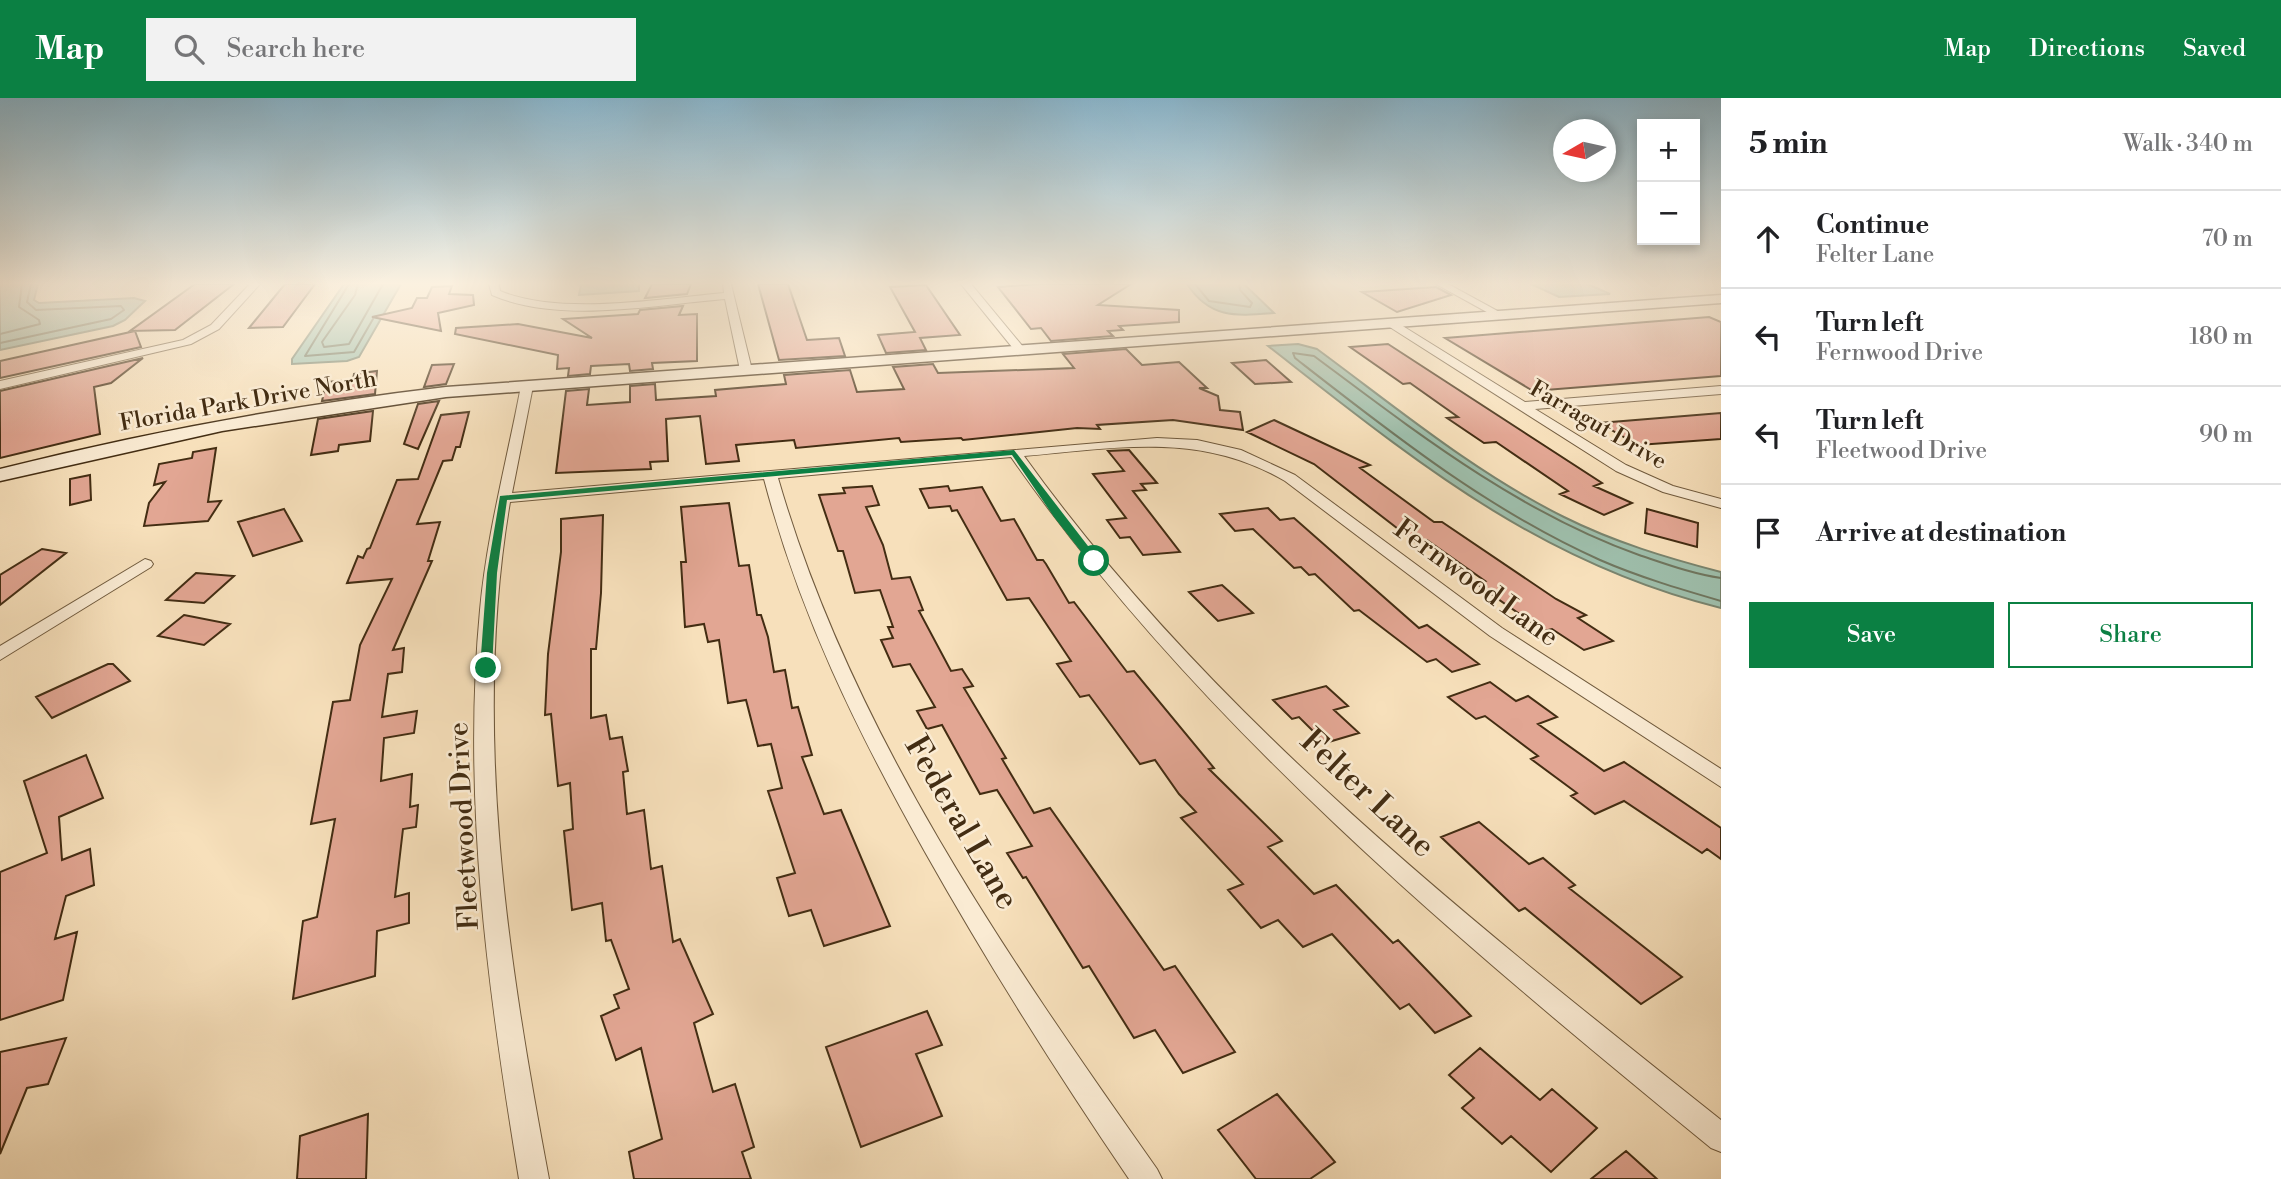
<!DOCTYPE html>
<html lang="en">
<head>
<meta charset="utf-8">
<style>
	:root { --surface:#fff; --page:#f2f2f2; --text:#202124; --muted:#757577; --line:#e0e0e0; --accent:#0b8043 }
	body { margin:0; font-family:"Libre Bodoni",serif; background:var(--page); color:var(--text) }
	.controls { position:absolute; right:21px; top:21px; display:grid; overflow:hidden; border-radius:0px; box-shadow:0 4px 10px #0003 }
	.controls button { width:63px; height:63px; display:grid; place-items:center; padding:0; border:0; border-bottom:2px solid var(--line); background:var(--surface); color:var(--text); font:35px sans-serif }
	.compass { position:absolute; left:1553px; top:21px; width:63px; height:63px; border-radius:50%; background:var(--surface); box-shadow:0 4px 10px #0003; rotate:261deg }
	.stop { position:absolute; width:21px; height:21px; margin:-16px; border:5px solid #0b8043; border-radius:50%; background:#fff }
	.stop.end { background:#0b8043; border-color:#fff; box-shadow:0 2px 7px #0008 }
	.list { margin:0; padding:0; list-style:none }
	h2 { display:flex; justify-content:space-between; align-items:center; height:91px; margin:0; padding:0 28px; font-size:30px }
	h2 small { font-size:23px; font-weight:400; color:var(--muted) }
	.list li { display:grid; grid-template-columns:46px 1fr auto; gap:21px; align-items:center; box-sizing:border-box; height:98px; padding:0 28px; border-top:2px solid var(--line) }
	.list b { display:block; font-size:26px; white-space:nowrap }
	.list p { margin:0; font-size:23px; white-space:nowrap; color:var(--muted) }
	.list em { font-size:23px; font-style:normal; color:var(--muted) }
	.actions { display:flex; gap:14px; padding:21px 28px }
	.actions a { flex:1; padding:16px 0; border:2px solid var(--accent); border-radius:0px; text-align:center; font-size:24px; color:var(--accent) }
	.actions .main { background:var(--accent); color:#fff }
	.icon { flex:none; width:38px; height:38px; fill:none; stroke:currentColor; stroke-width:2; stroke-linecap:round; stroke-linejoin:round }
	.map { position:relative; flex:none; width:1721px; height:1081px; overflow:hidden }
	header { display:flex; align-items:center; gap:42px; box-sizing:border-box; height:98px; padding:0 35px; background:var(--accent); color:#fff }
	header strong { font-size:33px }
	nav { display:flex; gap:38px; margin-inline-start:auto; font-size:24px }
	.search { width:490px; height:63px; background:var(--page); display:flex; align-items:center; gap:18px; box-sizing:border-box; padding:0 24px; border-radius:0px; color:var(--muted); font-size:26px }
	main { display:flex }
	aside { flex:1; background:var(--surface) }
	.map>svg:first-child { display:block }
</style>
</head>
<body>
<header>
<strong>Map</strong>
<div class="search"><svg class="icon" aria-label="search" viewBox="0 0 24 24"><circle cx="10" cy="10" r="6"/><path d="M15 15l6 6"/></svg>Search here</div>
<nav><a>Map</a><a>Directions</a><a>Saved</a></nav>
</header>
<main>
<div class="map">
<svg width="1721" height="1081" viewBox="0 0 1721 1081">
	<rect width="100%" height="100%" fill="#f7e0bb"/>
	<filter id="stains"><feTurbulence type="fractalNoise" baseFrequency=".00286" numOctaves="4"/><feColorMatrix values="0 0 0 0 .2 0 0 0 0 .09 0 0 0 0 .02 0 0 0 .5 -.17"/></filter>
	<radialGradient id="worn" r=".72"><stop offset=".6" stop-color="#630" stop-opacity="0"/><stop offset="1" stop-color="#630" stop-opacity=".3"/></radialGradient>
	<!-- water -->
	<path fill="#9ebeab" stroke="#7a846e" stroke-width="2" d="M0,186h38l-4,16 5,3 95,-5 11,3 -20,19 -12,6 -113,24z
		M344,186h57l-42,73 -12,4 -55,3v-5z
		M581,186h58v7l-60,4z
		M1187,186h57l30,29c-38,3 -64,6 -87,-29z
		M1531,186h57l22,10 -51,3z
		M1298,246l19,5c80,59 158,124 247,168 50,25 103,41 157,55v36c-183,-45 -308,-149 -453,-262z"/>
	<g fill="none" stroke-linecap="round" stroke-linejoin="round">
		<!-- shore -->
		<path stroke="#70765f" stroke-width="2" d="M349,186l-44,72 49,-4 19,-33
			M358,186l-3,11 -33,47 2,5 25,-3 34,-60
			M1195,186l14,17 41,6 2,-4 -12,-13 -1,-6
			M0,236l40,-10 -1,-4 -20,-13 3,-23
			M0,245l111,-24 13,-9 -3,-4 -85,4 -9,-8 4,-18
			M1721,480c-28,-4 -55,-14 -82,-23 -121,-43 -223,-123 -325,-199l-21,-3 2,5c96,75 193,152 305,202 39,17 80,29 121,41"/>
	</g>
	<!-- building -->
	<path fill="#e2a693" stroke="#432d13" stroke-width="2" d="M195,186h39l-59,46 -45,1z
		M285,186h30l-32,43 -34,1z
		M652,186h39l-4,10 -42,4z
		M758,186h30l19,56 32,-2 6,18 -66,4z
		M1040,186h91l-33,21 81,5v12l-60,4 4,4 -15,1 5,5 -62,5 -10,-13 -10,1 -33,-42z
		M926,187l34,50 -40,3 6,12 -40,3 -8,-18 37,-3 -25,-45z
		M452,188l-3,8 24,1 1,10 -36,8 3,18 -69,-14 40,-9 5,-10h10l5,-11z
		M1436,189l15,8 -54,17 -35,-20z
		M683,208l-4,9 18,-1v47l-45,2 1,6 -23,2 -1,-7 -38,2 -1,8 -22,2 1,-8 -12,1 1,-14 -103,-21 1,-6 62,-4 74,14 -29,-19 75,-5 2,-4z
		M1709,219l12,5v54l-188,15 -88,-53z
		M135,233l6,16 -141,31v-17z
		M1388,246l214,139 -8,3 38,17 -28,12 -44,-21 8,-3 -72,-49 -12,1 -37,-25 11,-1 -48,-34 -7,1 -53,-37z
		M1126,251l16,16 37,-3 28,26h-8l19,8 2,14 20,2 3,18 -70,-10 -76,5 3,4 -23,-1 -114,12 -2,-2 -60,4 -2,-4 -103,10 -2,-8 -58,5 3,16 -33,3 -6,-48 -34,3 2,42 -18,1 1,7 -95,4 10,-82 23,-2 -2,16 43,-3v-16l25,-2 1,16 60,-4 -1,-6 71,-6 -2,-9 66,-5 7,22 47,-3 -11,-22 40,-3 5,9 136,-5 -11,-14z
		M143,260l-32,25 -17,4 6,47 -100,24v-67z
		M1266,262l25,22 -36,2 -23,-21z
		M454,266l-8,20 -22,3 8,-22z
		M377,273l-2,23 -53,7 4,-19 27,-2 1,-6z
		M439,303l-21,48 -14,-5 14,-40z
		M373,313l-3,30 -31,4 -1,6 -27,4 7,-36z
		M469,314l-9,35h-4l-4,13 -9,1 -26,63 23,-2 -12,39h4l-39,89 11,-2 -2,24 -14,2 -6,43 35,-6 -3,22 -30,5 -3,43 31,-7 -2,33 8,-2 -2,22 -13,2 -8,68 14,-4v30l-32,8 -2,45 -82,23 10,-78 14,-4 18,-98 -24,5 22,-122 17,-2 10,-55 32,-66 -45,4 11,-27 5,2 4,-9 3,-1 27,-68 21,-1 23,-64z
		M1721,315v26l-83,6 -39,-22z
		M1274,322l96,45 -10,3 74,54h8l114,77 30,16 -8,3 35,23 -29,9 -32,-21 -8,2 -69,-48 10,-2 -58,-41 -12,2 -101,-78 -67,-32z
		M216,350l-8,54 13,-1 -13,20 -64,5 5,-23 16,-21 -11,3 5,-21 33,-6 1,-6z
		M1129,352l28,33 -16,1 5,6 -13,1 47,61 -37,3 -13,-18 -10,1 -13,-18 19,-2 -33,-44 31,-3 -16,-20z
		M90,377l1,25 -21,5v-26z
		M872,388l7,19 -13,2 17,38 9,34 18,-2 13,33 -4,1 32,60 11,-2 11,17 -9,2 42,70 -4,1 32,54 16,-5 114,162 11,-4 60,86 -52,21 -28,-43 -21,8 -45,-72 -6,2 -57,-91 -3,1 -16,-25 25,-7 -35,-56 -17,4 -38,-69 -15,4 -10,-18 18,-4 -25,-43 -17,3 -12,-27 12,-2 -5,-11h5l-13,-37 -25,3 -12,-42h-5l-19,-56 26,-2 -2,-5z
		M948,388l2,5 32,-4 19,34 13,-2 23,41h6l3,4 23,39 5,-1 53,70 7,-1 80,97 -5,1 73,72 -14,6 46,47 22,-9 57,58 5,-3 73,76 -36,17 -26,-29 -9,5 -68,-75 -29,13 -25,-27 -17,8 -33,-38 15,-6 -62,-66 15,-6 -17,-18 -24,-34 -15,4 -51,-69 -9,2 -23,-33 14,-3 -42,-63 -22,2 -50,-90 -5,1 -2,-5 -21,2 -9,-19z
		M729,405l10,63 10,-1 8,50h4l7,22 6,35 11,-2 7,38 6,-1 14,48 -10,2 22,57 17,-4 49,116 -66,20 -13,-36 -22,6 -12,-38 18,-5 -27,-82 14,-3 -11,-44 -13,2 -12,-46 -18,3 -9,-63 -11,2 -4,-18 -19,3 -4,-65h5l-5,-55z
		M1268,410l12,12 14,-2 125,110 8,-3 52,39 -27,8 -16,-13 -9,3 -68,-52 -5,1 -39,-37 -6,1 -8,-8 -7,1 -41,-39 -18,2 -15,-17z
		M284,411l18,32 -49,15 -15,-34z
		M1647,411l51,14 -1,24 -52,-14z
		M603,417l-2,78 -5,56h-5v69l15,-3 4,24 12,-2 6,34 -5,1 4,42 17,-4 7,59 11,-3 11,76 7,-3 33,75 -19,9 19,69 22,-8 19,63 -12,5 9,27h-117l-5,-27 33,-13 -21,-91 -25,12 -15,-44 18,-8 -5,-13 15,-6 -18,-49 -5,1 -4,-38 -30,7 -8,-79 9,-2 -3,-46 -12,3 -7,-72 -6,1 3,-61 13,-102v-33z
		M42,451l24,4 -66,52v-30z
		M196,475l38,3 -30,27 -38,-3z
		M1222,487l31,28 -35,8 -29,-29z
		M184,517l46,9 -26,21 -46,-9z
		M108,566h5l17,17 -78,37 -16,-21z
		M1490,584l26,19 12,-5 29,21 -19,7 66,47 20,-9 97,66v31l-14,-10 -5,4 -78,-52 -29,13 -24,-18 6,-3 -46,-34 7,-3 -53,-40 -9,3 -28,-22z
		M1326,588l22,20 -14,4 25,23 -34,10 -26,-26 -7,2 -19,-19z
		M86,657l17,43 -44,19 3,43 28,-11 4,36 -28,11 -11,43 22,-7 -14,68 -63,20v-148l47,-19 -23,-72z
		M1479,724l50,42 14,-6 32,27 -6,3 113,89 -41,27 -116,-96 -6,3 -78,-74z
		M927,913l15,34 -26,9 26,62 -81,31 -35,-100z
		M66,940l-18,46 -21,4 -27,66v-102z
		M1480,950l60,52 12,-11 45,39 -46,44 -40,-36 -9,8 -40,-36 12,-10 -25,-23z
		M1277,996l58,68 -25,17h-54l-38,-49z
		M368,1016l-2,65h-69l3,-43z
		M1626,1053l31,28h-66z"/>
	<g fill="none" stroke-linecap="round" stroke-linejoin="round">
		<!-- street casing -->
		<g stroke="#705a3d" stroke-width="2">
			<path id="street" d="M250,186h10l-41,45 -28,15 -191,45v-8l183,-41 28,-15z
				M489,186h10l1,7c60,25 159,8 224,2l-1,-9h8l21,86 -6,3 -6,-3 -15,-71c-72,6 -166,25 -233,-4z
				M961,186h10l53,64v4h-8z
				M1436,186h12l55,30 -9,2z
				M1385,222h8l132,82 196,-16v8l-186,15 91,56 47,21 48,13v9l-58,-16 -47,-21 -231,-147z
				M527,284l6,4 -21,107 645,-55 40,2 44,10 54,25 207,153 219,141v18l-231,-151 -205,-155c-85,-50 -168,-33 -261,-25 187,261 447,465 697,664v32l-10,-4c-250,-205 -514,-424 -700,-691l-233,21c73,254 228,477 379,691l5,10h-33c-72,-106 -141,-215 -204,-327 -69,-123 -125,-237 -161,-373l-254,23c-38,225 -3,454 39,677h-30c-31,-188 -57,-379 -39,-569 7,-77 27,-149 41,-224z
				M145,461l6,2 2,3 -2,3 -151,93v-14z"/>
		</g>
		<!-- secondary casing -->
		<g stroke="#432d13" stroke-width="3">
			<path id="secondary" d="M1721,197v8l-1275,94 -224,34 -222,50v-12c147,-37 295,-64 446,-82z"/>
		</g>
		<!-- street -->
		<use href="#street" fill="#faebd3" fill-rule="evenodd"/>
		<!-- secondary -->
		<use href="#secondary" fill="#faebd3" fill-rule="evenodd"/>
	</g>
	<!-- sky -->
	<linearGradient id="sky" x2="0" y2="1"><stop stop-color="#8ab8d0"/><stop offset="0.55" stop-color="#fbf1e0"/><stop offset="1" stop-color="#fbf1e0" stop-opacity="0"/></linearGradient>
	<rect width="1721" height="337" fill="url(#sky)"/>
	<!-- route -->
	<path fill="#0b8043" d="M1014,352l84,109v4h-8l-36,-46 -42,-62 -505,45 -10,73 -5,95 -6,4 -6,-4 7,-95 13,-77z"/>
	<g text-anchor="middle" dominant-baseline="central" stroke-width="5" stroke-linejoin="round" paint-order="stroke">
		<!-- far-street labels -->
		<g font-size="23" fill="#432d13" stroke="#faebd3">
			<text transform="translate(248 303) rotate(-10)">Florida Park Drive North</text>
			<text transform="translate(1598 327) rotate(30)">Farragut Drive</text>
		</g>
		<!-- street labels -->
		<g font-size="28" fill="#432d13" stroke="#faebd3">
			<text transform="translate(1476 485) rotate(36)">Fernwood Lane</text>
			<text transform="translate(464 728) rotate(-93)">Fleetwood Drive</text>
		</g>
		<!-- near-street labels -->
		<g font-size="33" fill="#432d13" stroke="#faebd3">
			<text transform="translate(1367 696) rotate(43)">Felter Lane</text>
			<text transform="translate(961 725) rotate(60)">Federal Lane</text>
		</g>
	</g>
	<rect width="100%" height="100%" filter="url(#stains)"/>
	<rect width="100%" height="100%" fill="url(#worn)"/>
</svg>
<div class="controls">
<button>+</button>
<button>−</button>
</div>
<svg class="compass" viewBox="-18 -18 36 36"><path d="M0-13l5 13h-10z" fill="#e53935"/><path d="M0 13l5-13h-10z" fill="#757577"/></svg>
<div class="stop" style="left:1094px;top:463px"></div>
<div class="stop end" style="left:486px;top:570px"></div>
</div>
<aside>
<h2>5 min<small>Walk · 340 m</small></h2>
<ul class="list">
<li><svg class="icon" aria-label="ahead" viewBox="0 0 24 24"><path d="M12 20V5M6 11l6-6 6 6"/></svg><div><b>Continue</b><p>Felter Lane</p></div><em>70 m</em></li>
<li><svg class="icon" aria-label="left" viewBox="0 0 24 24"><path d="M17 20v-9H6M10 6l-5 5 5 5"/></svg><div><b>Turn left</b><p>Fernwood Drive</p></div><em>180 m</em></li>
<li><svg class="icon" aria-label="left" viewBox="0 0 24 24"><path d="M17 20v-9H6M10 6l-5 5 5 5"/></svg><div><b>Turn left</b><p>Fleetwood Drive</p></div><em>90 m</em></li>
<li><svg class="icon" aria-label="arrive" viewBox="0 0 24 24"><path d="M6 21V4h12l-3 4 3 4H6"/></svg><div><b>Arrive at destination</b></div></li>
</ul>
<div class="actions"><a class="main">Save</a><a>Share</a></div>
</aside>
</main>
</body>
</html>
